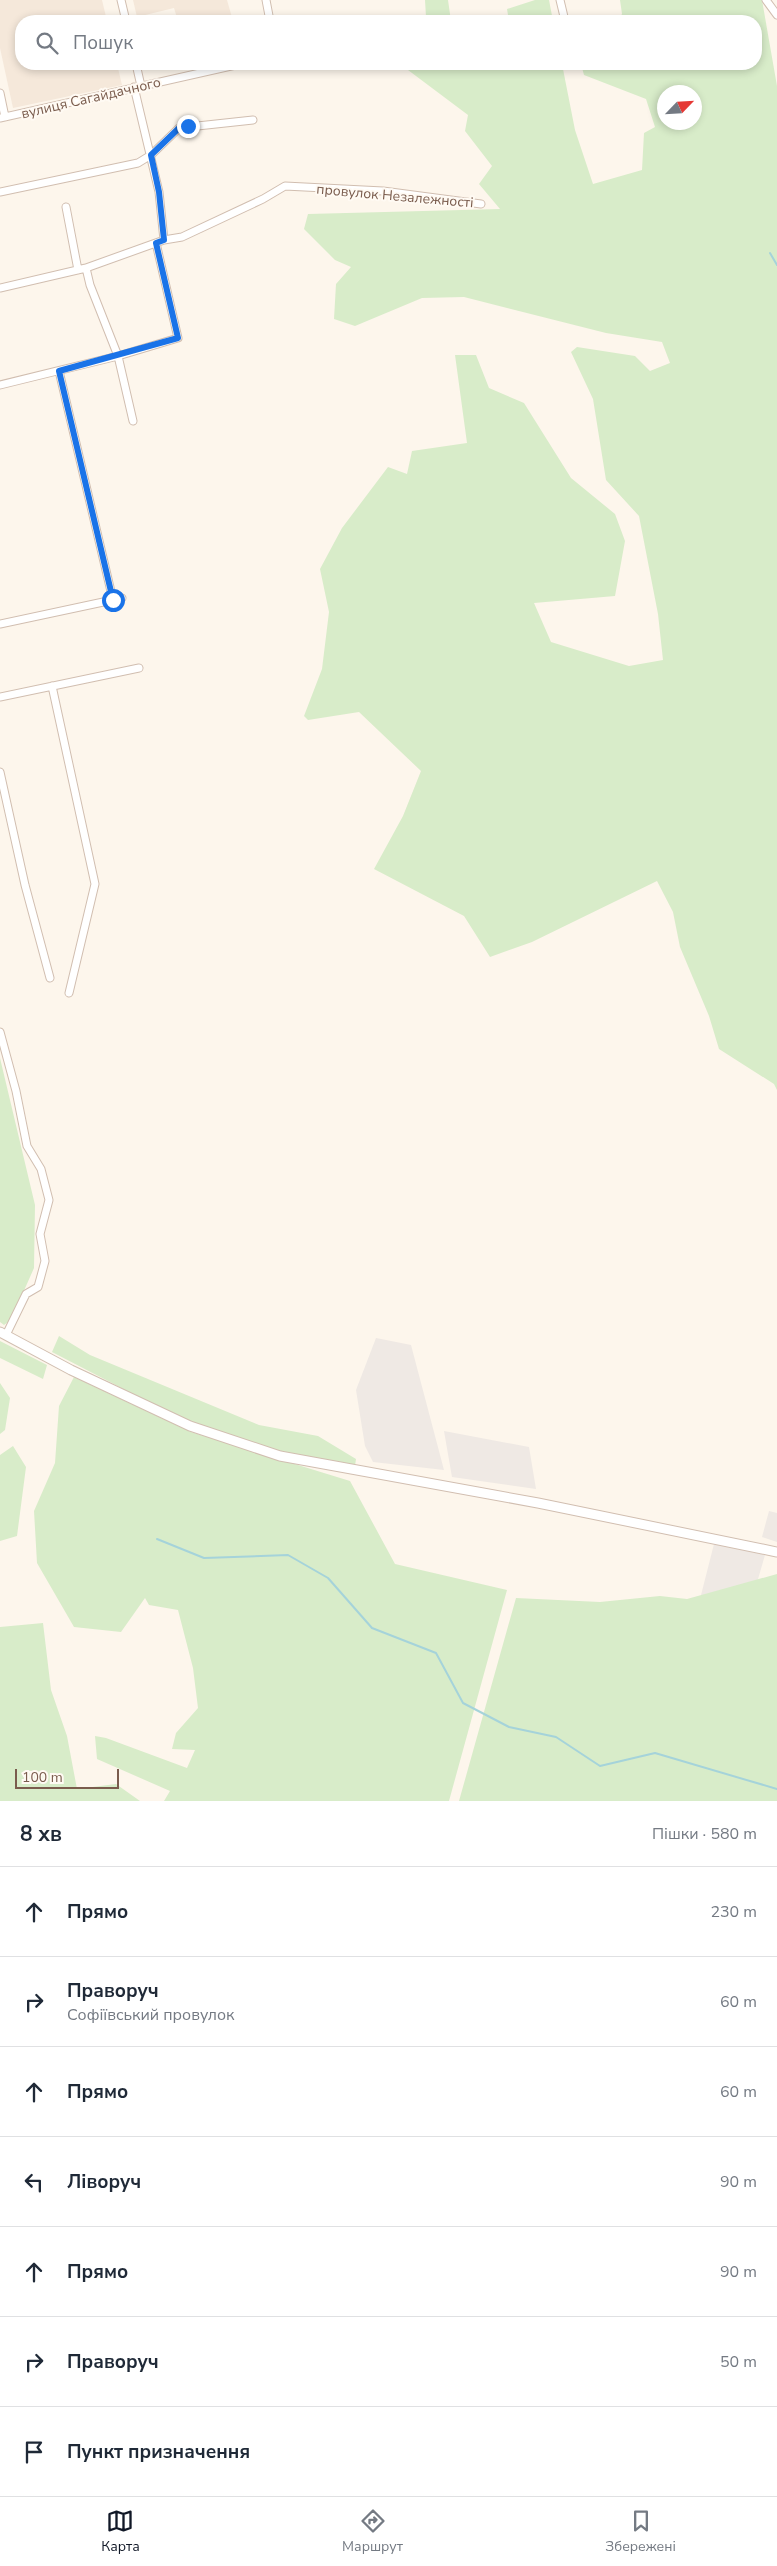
<!DOCTYPE html>
<html lang="uk">
<head>
<meta charset="utf-8">
<style>
	:root { --surface:#fff; --page:#f2f2f3; --text:#1f2937; --muted:#747a83; --line:#e0e1e3; --accent:#111827 }
	body { margin:0; font-family:"Nunito Sans",sans-serif; background:var(--page); color:var(--text) }
	.compass { position:absolute; left:657px; top:85px; width:45px; height:45px; border-radius:50%; background:var(--surface); box-shadow:0 2px 8px #0003; rotate:65deg }
	.scale { position:absolute; left:15px; bottom:12px; width:104px; box-sizing:border-box; padding-left:5px; border:2px solid #7a5c4d; border-top:0; font-size:14px; line-height:18px; white-space:nowrap; color:#7a5c4d; -webkit-text-stroke:4px #fffaf3; paint-order:stroke }
	.stop { position:absolute; width:15px; height:15px; margin:-11px; border:4px solid #1a73e8; border-radius:50%; background:#fff }
	.stop.end { background:#1a73e8; border-color:#fff; box-shadow:0 1px 5px #0008 }
	.list { margin:0; padding:0; list-style:none }
	h2 { display:flex; justify-content:space-between; align-items:center; height:65px; margin:0; padding:0 20px; font-size:21px }
	h2 small { font-size:16px; font-weight:400; color:var(--muted) }
	.list li { display:grid; grid-template-columns:32px 1fr auto; gap:15px; align-items:center; box-sizing:border-box; height:90px; padding:0 20px; border-top:1px solid var(--line) }
	.list b { display:block; font-size:19px; white-space:nowrap }
	.list p { margin:0; font-size:16px; white-space:nowrap; color:var(--muted) }
	.list em { font-size:16px; font-style:normal; color:var(--muted) }
	.icon { flex:none; width:28px; height:28px; fill:none; stroke:currentColor; stroke-width:2; stroke-linecap:round; stroke-linejoin:round }
	.map { position:relative; flex:none; width:777px; height:1801px; overflow:hidden }
	.search { position:absolute; background:var(--surface); box-shadow:0 2px 8px #0003; left:15px; right:15px; top:15px; height:55px; display:flex; align-items:center; gap:12px; box-sizing:border-box; padding:0 18px; border-radius:20px; color:var(--muted); font-size:19px }
	.sheet { height:695px; background:var(--surface) }
	nav { display:flex; justify-content:space-around; align-items:center; box-sizing:border-box; height:70px; border-top:1px solid var(--line); background:var(--surface); font-size:14px; color:var(--muted) }
	nav a { display:grid; justify-items:center; gap:2px }
	nav .on { color:var(--accent) }
	.map>svg:first-child { display:block }
</style>
</head>
<body>
<div class="map">
<svg width="777" height="1801" viewBox="0 0 777 1801">
	<rect width="100%" height="100%" fill="#fdf6ec"/>
	<!-- residential -->
	<path fill="#f5e8da" d="M0,0h102l5,21h-86v43h96l5,21 -109,23 -13,-60z
		M133,0h94l6,21h-55l-4,-13 -37,9z"/>
	<!-- industrial -->
	<path fill="#efe9e4" d="M376,1338l35,7 33,125 -71,-8 -8,-16 -9,-56z
		M444,1431l85,16 7,42 -84,-12z
		M769,1511l8,2v29l-15,-5z
		M714,1544l51,11 -9,31 -56,13z"/>
	<!-- green -->
	<path fill="#d8ecc9" fill-rule="evenodd" d="M425,0h23l3,21h-16l-9,-4z
		M535,0h14l4,21h-44l-2,-12z
		M620,0h142l15,86v1004l-3,-6 -55,-35 -10,-33 -29,-69 -7,-35 -16,-31 -125,61 -42,15 -26,-41 -90,-47 29,-53 18,-45 -62,-59 -51,8 -4,-4 18,-47 7,-57 -9,-43 22,-41 46,-61 19,7 5,-23 55,-8 -12,-88h21l13,33 35,15 47,75 44,36 10,27 -10,55 -81,7 17,39 78,24 34,-6 -5,-46 -19,-98 -33,-36 -13,-81 -22,-47 6,-5 58,9 15,15 20,-8 -8,-21 -56,-9 -142,-36 -42,1 -67,28 -21,-7 2,-35 15,-17 -16,-7 -31,-31 4,-15 192,-5 -21,-25 13,-18 -27,-35 3,-16 -68,-51h162l13,66 18,54 49,-14 2,-37 11,-6 -9,-28 -62,-24 -3,-11h175v-43h-138l4,-7zM664,92h30v30h-30z
		M0,1058l35,147 -1,63 -23,52 -7,5 -4,-3z
		M59,1336l31,19 169,70 59,11 38,23 -1,7 -76,-15 -88,-27 -139,-72z
		M0,1341l47,24 -4,14 -43,-21z
		M74,1377l117,55 159,49 45,83 112,26 -58,211h-285l6,-10 -73,-32 -2,-23 11,2 81,30 8,-18 -23,-1 4,-16 22,-25 -5,-40 -15,-58 -29,-5 -4,-7 -24,34 -47,-5 -37,-64 -3,-52 21,-48 4,-57z
		M0,1383l10,15 -5,32 -5,4z
		M13,1446l13,21 -9,69 -17,5v-86z
		M777,1574v227h-318l57,-203 84,4 60,-6 27,3z
		M43,1623l8,67 16,46 10,53 39,-5 24,17h-140v-174z"/>
	<g fill="none" stroke-linecap="round" stroke-linejoin="round">
		<!-- stream -->
		<path stroke="#a5d3da" stroke-width="2" d="M770,253l7,12
			M157,1539l47,19 84,-3 40,23 44,50 64,25 27,50 46,24 47,10 44,29 55,-13 122,36"/>
		<!-- minor casing -->
		<g stroke="#d1beb0" stroke-width="9">
			<path id="minor" d="M121,0l5,21
				M266,0l4,21
				M560,0l5,21
				M766,0l11,15
				M136,64l5,22
				M134,87l25,105 5,48
				M0,93l5,24
				M0,118l240,-54
				M0,192l138,-29 13,-8 28,-27 74,-8
				M66,207l12,63
				M0,288l86,-20 78,-28 18,-3 81,-38 22,-13 98,5 98,13
				M59,371l54,229
				M0,385l118,-29 -28,-71 -4,-17
				M133,421l-15,-65 60,-18 -22,-95
				M0,624l122,-26
				M52,686l43,198 -26,109
				M0,697l139,-29
				M0,772l25,113 25,93
				M0,1032l16,59 11,55 14,23 8,31 -9,34 5,27 -7,26 -12,7 -20,41"/>
		</g>
		<!-- tertiary casing -->
		<g stroke="#d1beb0" stroke-width="11">
			<path id="tertiary" d="M0,1332l71,38 119,56 90,30 258,47 239,49"/>
		</g>
		<!-- minor -->
		<use href="#minor" stroke="#fff" stroke-width="7"/>
		<!-- tertiary -->
		<use href="#tertiary" stroke="#fff" stroke-width="9"/>
	</g>
	<g fill="none" stroke-linecap="round" stroke-linejoin="round">
		<!-- route -->
		<path stroke="#1a73e8" stroke-width="6" d="M113,600l-54,-229 119,-33 -22,-95 8,-3 -5,-48 -8,-37 28,-27 9,-2"/>
	</g>
	<g text-anchor="middle" dominant-baseline="central" stroke-width="4" stroke-linejoin="round" paint-order="stroke">
		<!-- street labels -->
		<g font-size="14" fill="#7a5c4d" stroke="#fffaf3">
			<text transform="translate(91 98) rotate(-13)">вулиця Сагайдачного</text>
			<text transform="translate(395 196) rotate(5)">провулок Незалежності</text>
		</g>
	</g>
</svg>
<svg class="compass" viewBox="-18 -18 36 36"><path d="M0-13l5 13h-10z" fill="#e53935"/><path d="M0 13l5-13h-10z" fill="#747a83"/></svg>
<div class="scale">100 m</div>
<div class="stop" style="left:113px;top:600px"></div>
<div class="stop end" style="left:188px;top:126px"></div>
<div class="search"><svg class="icon" aria-label="search" viewBox="0 0 24 24"><circle cx="10" cy="10" r="6"/><path d="M15 15l6 6"/></svg>Пошук</div>
</div>
<section class="sheet">
<h2>8 хв<small>Пішки · 580 m</small></h2>
<ul class="list">
<li><svg class="icon" aria-label="ahead" viewBox="0 0 24 24"><path d="M12 20V5M6 11l6-6 6 6"/></svg><div><b>Прямо</b></div><em>230 m</em></li>
<li><svg class="icon" aria-label="right" viewBox="0 0 24 24"><path d="M7 20v-9h11M14 6l5 5-5 5"/></svg><div><b>Праворуч</b><p>Софіївський провулок</p></div><em>60 m</em></li>
<li><svg class="icon" aria-label="ahead" viewBox="0 0 24 24"><path d="M12 20V5M6 11l6-6 6 6"/></svg><div><b>Прямо</b></div><em>60 m</em></li>
<li><svg class="icon" aria-label="left" viewBox="0 0 24 24"><path d="M17 20v-9H6M10 6l-5 5 5 5"/></svg><div><b>Ліворуч</b></div><em>90 m</em></li>
<li><svg class="icon" aria-label="ahead" viewBox="0 0 24 24"><path d="M12 20V5M6 11l6-6 6 6"/></svg><div><b>Прямо</b></div><em>90 m</em></li>
<li><svg class="icon" aria-label="right" viewBox="0 0 24 24"><path d="M7 20v-9h11M14 6l5 5-5 5"/></svg><div><b>Праворуч</b></div><em>50 m</em></li>
<li><svg class="icon" aria-label="arrive" viewBox="0 0 24 24"><path d="M6 21V4h12l-3 4 3 4H6"/></svg><div><b>Пункт призначення</b></div></li>
</ul>
</section>
<nav>
<a class="on"><svg class="icon" aria-label="map" viewBox="0 0 24 24"><path d="M3 6l6-2 6 2 6-2v14l-6 2-6-2-6 2zM9 4v14M15 6v14"/></svg>Карта</a>
<a><svg class="icon" aria-label="directions" viewBox="0 0 24 24"><path d="M12 3l9 9-9 9-9-9zM9 14v-3h6M13 9l2 2-2 2"/></svg>Маршрут</a>
<a><svg class="icon" aria-label="saved" viewBox="0 0 24 24"><path d="M7 4h10v16l-5-4-5 4z"/></svg>Збережені</a>
</nav>
</body>
</html>
